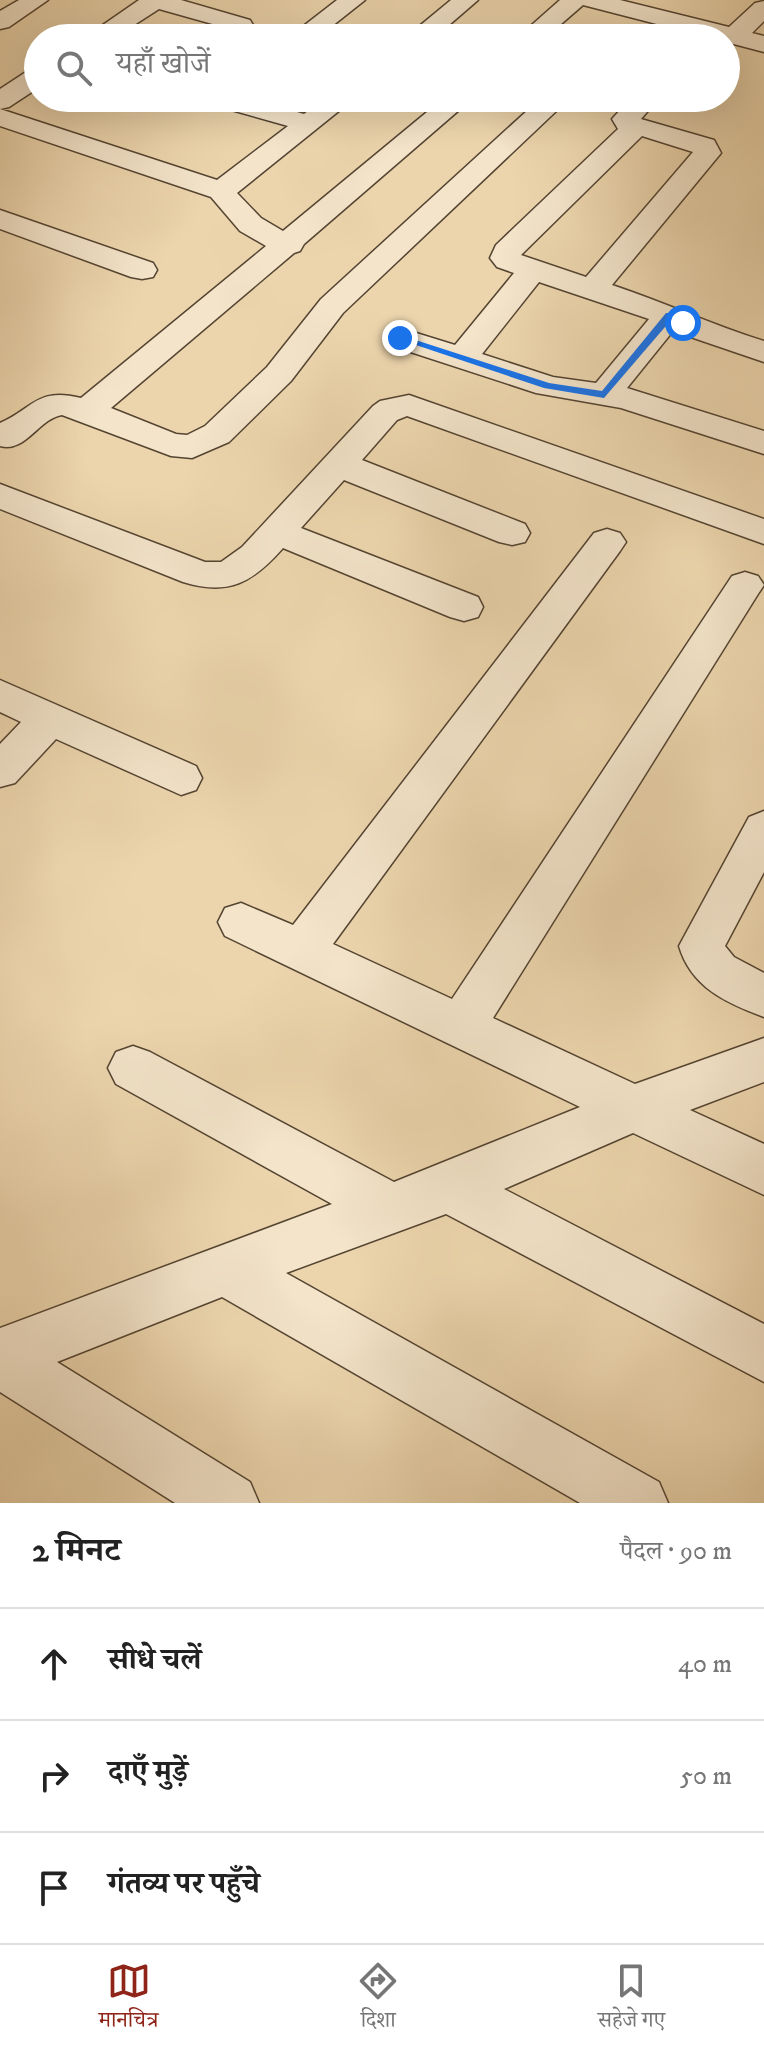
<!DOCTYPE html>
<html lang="hi">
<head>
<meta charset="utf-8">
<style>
	:root { --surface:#fff; --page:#f2f2f2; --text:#222; --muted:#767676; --line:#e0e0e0; --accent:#8f2418 }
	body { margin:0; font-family:"IM FELL DW Pica","Noto Serif Devanagari",serif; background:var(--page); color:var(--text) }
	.stop { position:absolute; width:24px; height:24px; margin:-18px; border:6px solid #1a73e8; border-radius:50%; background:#fff }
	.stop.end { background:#1a73e8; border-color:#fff; box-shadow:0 2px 8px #0008 }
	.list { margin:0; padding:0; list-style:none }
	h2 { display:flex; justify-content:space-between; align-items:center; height:104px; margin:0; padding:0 32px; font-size:34px }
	h2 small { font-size:26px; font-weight:400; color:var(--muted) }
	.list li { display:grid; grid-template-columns:52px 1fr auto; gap:24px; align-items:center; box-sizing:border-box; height:112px; padding:0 32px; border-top:2px solid var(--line) }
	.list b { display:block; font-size:30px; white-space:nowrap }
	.list em { font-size:26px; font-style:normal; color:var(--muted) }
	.icon { flex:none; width:44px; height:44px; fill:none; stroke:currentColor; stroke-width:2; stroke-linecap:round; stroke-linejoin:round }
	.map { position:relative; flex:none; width:764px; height:1503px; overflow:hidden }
	.search { position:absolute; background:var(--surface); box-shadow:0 8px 32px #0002; left:24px; right:24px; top:24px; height:88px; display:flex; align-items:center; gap:20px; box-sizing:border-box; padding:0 28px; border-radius:44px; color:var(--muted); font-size:30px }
	.sheet { height:440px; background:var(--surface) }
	nav { display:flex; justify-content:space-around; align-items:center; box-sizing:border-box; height:112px; border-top:2px solid var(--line); background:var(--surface); font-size:22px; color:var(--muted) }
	nav a { display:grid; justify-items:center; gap:4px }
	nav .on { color:var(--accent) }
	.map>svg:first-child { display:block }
</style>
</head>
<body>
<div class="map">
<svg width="764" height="1503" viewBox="0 0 764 1503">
	<rect width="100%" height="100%" fill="#ecd5ad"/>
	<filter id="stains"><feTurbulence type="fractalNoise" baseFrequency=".0025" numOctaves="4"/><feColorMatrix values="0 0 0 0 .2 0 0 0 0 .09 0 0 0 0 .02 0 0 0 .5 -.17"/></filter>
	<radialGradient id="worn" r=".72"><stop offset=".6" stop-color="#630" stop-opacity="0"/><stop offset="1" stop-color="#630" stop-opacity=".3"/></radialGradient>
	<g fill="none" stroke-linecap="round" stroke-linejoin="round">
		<!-- street casing -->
		<g stroke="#544432" stroke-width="3">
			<path id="street" d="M19,0h29l-39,27 -9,2v-18z
				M139,0h42l69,20 3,5 -3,5 -9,2 -82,-23 -45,29h-30z
				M337,0h28l-48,38h-29z
				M451,0h27l-44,38h-29z
				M560,0h60l109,27 26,-24 9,-2v20l-12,12 12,3v16l-38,-10v-4h-15l-128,-33 -38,33h-28z
				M38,68v20l-29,19 -9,2 217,71 71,-54 -78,-22 -4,-6h42l56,16 21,-16h30l-118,95 24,25 22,13 161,-133h29l-169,146 -4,7 -6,2 -183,155 65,26 11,1 18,-9 62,-59 54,-68 220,-201h29l-227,215 -52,68 -62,61 -37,16 -21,-2 -109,-41c-24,4 -36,38 -62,31v-23c33,-14 36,-36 81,-25l185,-152 -26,-15 -29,-34 -211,-71v-37l29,-19z
				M631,98h28l-18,21 73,21 7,13 -109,132c52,17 100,40 152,56v21l-91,-31 -46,57 137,43v23l-143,-46 -85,-15 -147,-48 -5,-7 5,-7 11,-3 55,17 59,-72 -17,-6 -7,-9 6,-13 122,-116 -6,-10zM642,136l51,16 -107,125 -65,-22zM539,282l110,37 -53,64 -43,-6 -71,-23z
				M0,210l153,53 4,7 -4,7 -11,2 -11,-2 -131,-48z
				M409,395l355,124v25l-357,-128 -10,4 -35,40 163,64 5,9 -5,9 -13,3 -13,-3 -155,-62 -43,48 177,69 5,10 -5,10 -14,4 -14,-4 -167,-69c-31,35 -54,48 -100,34l-183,-73v-25l205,78h16l21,-15 131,-141 7,-5z
				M607,529l13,4 6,9 -6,9 -287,393 119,55 280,-423 13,-4 13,4 6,9 -6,9 -265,424 142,66 129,-46v44l-74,28 74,34v51l-131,-62 -129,56 260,135v58l-318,-168 -160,59 373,209 9,21h-88l-358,-206 -165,65 193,120 9,21h-84l-175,-111v-64l332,-124 -216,-120 -8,-16 8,-16 17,-6 17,6 244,130 186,-75 -355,-171 -7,-14 7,-14 16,-5 52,22 301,-392z
				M0,680l196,86 6,12 -6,12 -15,5 -125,-56 -41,44 -15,4v-43l21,-22 -21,-10z
				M764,811v61l-39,74 9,11 30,16v44c-38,-14 -73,-30 -85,-71l70,-129z"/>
		</g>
		<!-- street -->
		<use href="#street" fill="#f3e4ca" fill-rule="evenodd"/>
	</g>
	<!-- route -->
	<path fill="#1a73e8" d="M666,313h7l15,10 -5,3 -12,-6 -67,78 -60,-10 -149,-50 8,-2 146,47 53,8z"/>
	<rect width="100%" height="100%" filter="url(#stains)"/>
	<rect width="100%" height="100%" fill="url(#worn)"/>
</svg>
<div class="stop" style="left:683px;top:323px"></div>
<div class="stop end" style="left:400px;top:338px"></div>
<div class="search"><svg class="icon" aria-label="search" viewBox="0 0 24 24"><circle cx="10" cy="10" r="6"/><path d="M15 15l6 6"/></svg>यहाँ खोजें</div>
</div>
<section class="sheet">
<h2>2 मिनट<small>पैदल · 90 m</small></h2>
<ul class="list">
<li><svg class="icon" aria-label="ahead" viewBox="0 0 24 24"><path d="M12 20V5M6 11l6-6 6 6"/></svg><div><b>सीधे चलें</b></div><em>40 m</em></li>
<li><svg class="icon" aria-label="right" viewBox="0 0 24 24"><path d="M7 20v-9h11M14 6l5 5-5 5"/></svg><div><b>दाएँ मुड़ें</b></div><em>50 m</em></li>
<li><svg class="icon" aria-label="arrive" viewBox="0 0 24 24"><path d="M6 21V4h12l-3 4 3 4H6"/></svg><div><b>गंतव्य पर पहुँचे</b></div></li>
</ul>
</section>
<nav>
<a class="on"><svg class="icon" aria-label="map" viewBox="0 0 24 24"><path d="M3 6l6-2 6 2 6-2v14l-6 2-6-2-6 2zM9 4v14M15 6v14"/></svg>मानचित्र</a>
<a><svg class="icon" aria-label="directions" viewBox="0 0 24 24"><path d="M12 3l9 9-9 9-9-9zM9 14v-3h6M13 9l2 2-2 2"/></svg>दिशा</a>
<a><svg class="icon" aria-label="saved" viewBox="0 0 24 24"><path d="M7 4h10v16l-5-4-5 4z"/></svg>सहेजे गए</a>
</nav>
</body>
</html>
